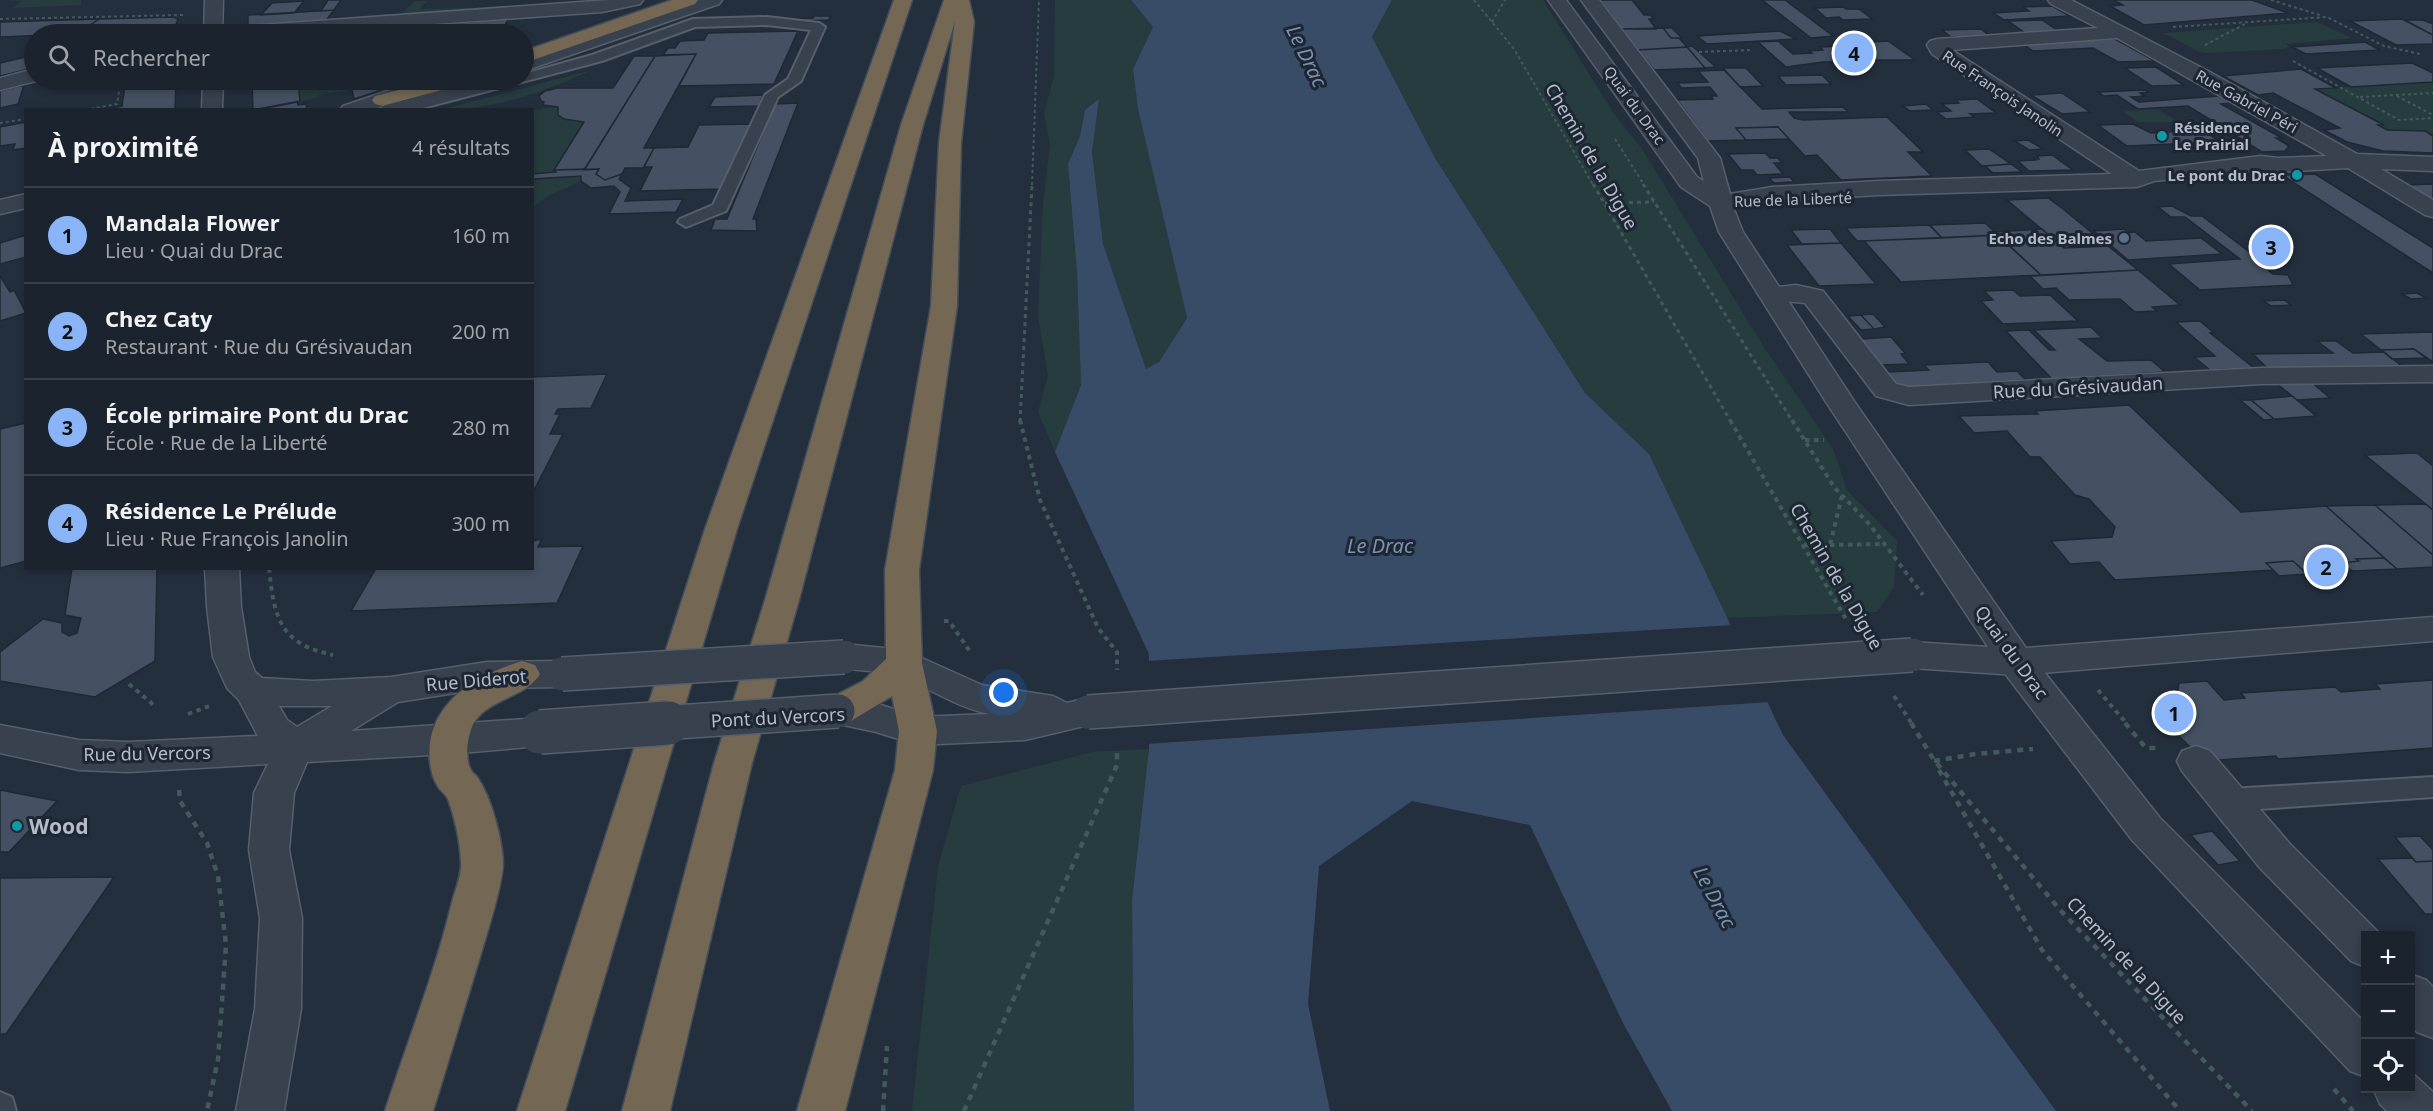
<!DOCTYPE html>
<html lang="fr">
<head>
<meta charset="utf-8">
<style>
	:root { --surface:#1b232e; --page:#282f3a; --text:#f1f3f6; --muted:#a0a4aa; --line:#39404a; --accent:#8ab4f8 }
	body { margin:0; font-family:"Noto Sans",sans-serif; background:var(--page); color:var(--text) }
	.controls { position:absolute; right:18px; bottom:18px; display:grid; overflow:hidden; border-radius:0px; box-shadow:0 3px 9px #0003 }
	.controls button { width:54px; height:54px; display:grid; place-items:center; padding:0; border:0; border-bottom:2px solid var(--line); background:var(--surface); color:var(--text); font:30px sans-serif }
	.you { position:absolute; left:1004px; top:693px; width:21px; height:21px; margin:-15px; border:4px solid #fff; border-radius:50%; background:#1a73e8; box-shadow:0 0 0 9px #1a73e833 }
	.badge { display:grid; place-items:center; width:39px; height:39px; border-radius:50%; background:var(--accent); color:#111; font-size:20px; font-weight:700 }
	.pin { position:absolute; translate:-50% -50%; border:3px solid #fff; box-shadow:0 2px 6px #0006 }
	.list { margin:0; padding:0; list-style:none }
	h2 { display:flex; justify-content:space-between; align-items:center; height:78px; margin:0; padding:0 24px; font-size:26px }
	h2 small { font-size:20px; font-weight:400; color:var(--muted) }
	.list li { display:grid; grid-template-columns:39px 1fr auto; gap:18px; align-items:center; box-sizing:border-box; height:96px; padding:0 24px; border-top:2px solid var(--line) }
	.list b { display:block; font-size:22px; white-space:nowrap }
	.list p { margin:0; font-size:20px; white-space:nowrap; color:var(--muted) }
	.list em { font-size:20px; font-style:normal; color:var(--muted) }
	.icon { flex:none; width:33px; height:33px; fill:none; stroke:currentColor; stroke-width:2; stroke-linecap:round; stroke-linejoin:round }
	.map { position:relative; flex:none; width:2433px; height:1111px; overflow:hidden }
	.search { position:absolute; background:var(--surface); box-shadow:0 3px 9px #0003; left:24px; top:24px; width:510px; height:66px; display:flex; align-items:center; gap:15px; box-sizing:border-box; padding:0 21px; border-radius:33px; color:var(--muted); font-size:22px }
	.panel { position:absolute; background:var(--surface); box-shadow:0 3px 9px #0003; left:24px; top:108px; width:510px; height:462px; border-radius:0px }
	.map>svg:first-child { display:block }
</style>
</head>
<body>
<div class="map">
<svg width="2433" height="1111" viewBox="0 0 2433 1111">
	<rect width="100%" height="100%" fill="#242f3e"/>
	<!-- green -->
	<path fill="#263c3f" d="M0,0h81v5l-69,3 10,-7z
		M1055,0h76l22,27 -20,42 5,40 49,209 -28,44 -13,7 -43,-125 -11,-92 7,-52 -14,10 -5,26 -12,28 9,108 4,113 -26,67 -17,-40 10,-37 -10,-59 5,-112 7,-60 -6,-30 10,-39z
		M1392,0h151l71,114 28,35 122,198 69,102 14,41 50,51 -3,46 -17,25 -151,6 -77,-164 -64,-61 -150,-235 -63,-121z
		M415,1h12l-8,8 57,-1 -98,10 5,-4h18z
		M2317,22l35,16 -66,6 3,3 -8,2 -75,4 -8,-2 -35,-18z
		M592,70c-47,21 -96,40 -148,39z
		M298,80h86l-32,10 -34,5 -2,3 -16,3z
		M2433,82v52c-18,-7 -38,0 -55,-9l5,-1 -68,-35z
		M558,107v8l6,4 20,3 -30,47 2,3 -23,2 -1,-64z
		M2158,109l20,13h-40l-16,-11z
		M581,176v5l-33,15 -15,11v-28z
		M1149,749l-17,151 2,211h-222l26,-245 23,-80 131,-34z"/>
	<!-- water -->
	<path fill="#394c67" d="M1131,0h261l-20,37 63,121 150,235 64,61 134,281 273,376h-384l-49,-88 -93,-198 -118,-24 -93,65 -11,138 22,107h-196l-2,-211 17,-151v-95l-94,-202 26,-67 -4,-113 -9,-108 12,-28 5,-26 14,-11 -7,53 11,92 43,125 13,-7 28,-44 -49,-209 -5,-40 20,-42z"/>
	<!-- pier -->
	<path fill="#242f3e" d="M1733,625l37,77 -624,42v-83z"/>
	<!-- building -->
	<path fill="#455162" stroke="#1f2835" stroke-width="1.5" d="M328,0h13l-7,10 -13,1z
		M1600,0h32l12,15h6l4,4h-5l7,10h-34z
		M1762,0h23l48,36 -22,2z
		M2113,0h139l36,13 -144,12 -34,-19 13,-1z
		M304,1l-10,12 -33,2 11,-12z
		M2052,6l18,10 -66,4 -11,-7 36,-2 -6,-4z
		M1843,7l3,2h13l13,10 -29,1 -4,-3 -13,1 -11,-10z
		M334,10l-10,13 -76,6v-14z
		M814,16h16l-1,4 -32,1 1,-2 15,-1z
		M173,17l5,2 -2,5 1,7 -8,3h-41v-4l-49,3 20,-14z
		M99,19l-22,15 -77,3v-15z
		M508,19l-7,15h-127l3,-5z
		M2402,19l31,16v9l-37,1 -46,-24z
		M2042,20l19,13 -34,1 -19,-13z
		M2405,20h18l10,4v11z
		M1663,28h9l10,10h-11z
		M1663,28l8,10h8l8,9 -49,3 -16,-21z
		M1981,29l9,7 -39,1 -9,-7z
		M363,31l-2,3h-47l19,-1z
		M798,31l-24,53 -95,2 17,-32 -33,1 5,-7h7l5,-7 24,-1 4,-7z
		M1780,31l16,8 -89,5 -10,-8z
		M2115,39l40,22 -37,1 -25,-14 -60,3 -11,-8z
		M1778,41l15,13 19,-1 -3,-2 14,-1 -3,-3 20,-1 -3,-1 14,-2 37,-2 27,19h-53l5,4 -24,1 -3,-3h-17l-37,5 -28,-25z
		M2365,42l15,8 -74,4 -14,-7z
		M1692,46l7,6 17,15 -11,1 -18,-21z
		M1687,47l18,21 -51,2 -16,-20z
		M696,54l-52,94h10l-11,20h-18l-3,6 -17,6 -9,-6 3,-5 -15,1 71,-114z
		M34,55v13l-34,8v-13z
		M634,56h21l-70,113 -31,1 30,-48 -20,-3 -6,-4v-8l-15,-2 1,-3 -3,-1 -2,-5 6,-5 12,-3h56z
		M2412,63l21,10v9l-82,5 -34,-19z
		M2156,67l28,18 -32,1 -27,-18z
		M1723,68h23l17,18 -23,1z
		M2301,69l35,19 -21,1 69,36h-6l9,5 38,1 8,5v17l-50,-2 -36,-9 -23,-12 16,-2 -67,-35 -15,2 -35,-19z
		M1724,70l38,39 81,-2 5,5h-59l5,6 9,2 84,-3 36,35h-15l24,24 -91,4 -24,-25 -12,1 -27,-29 -42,1 10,12 -38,1 -31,-41 36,-1 -2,-3h6l-7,-9 -28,1 -5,-5 31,-1 -10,-11z
		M1822,75l9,9 -45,1 -8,-9z
		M162,80h14l-1,30h-75l22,-4 3,-21z
		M252,80h46l2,21 -47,9z
		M384,80l14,5 -44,14 -2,-9z
		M24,85l-6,19 -18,4v-17z
		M2144,90l5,2 -9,1 5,3 -14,1 8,5 80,-6 13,7 -11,1 61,34h-6l13,8 -4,5 -23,1 -29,-18 -9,1 -17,-12h9l-28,-17 -50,3 -21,-14 -13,1 -6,-4z
		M2062,93l28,19 -28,2 -31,-19z
		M763,95l-4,11 -50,1 6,-10z
		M1977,99l19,14 -26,1 5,3 -29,2 -9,-7 14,-1 -9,-7 17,-1 -3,-3z
		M297,102l1,3 8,-1 1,6h-51z
		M798,103l-45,116h3l1,12 -46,-1 4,-11h12l48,-115z
		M1926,104l7,6 -23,1 -7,-5z
		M26,122v26l-13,2 2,-6 -15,2v-19z
		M751,124l-28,65 -83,2 12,-24h-8l10,-19 34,-1 11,-22z
		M2133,124l18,9 51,-3 19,12 -94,4 -29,-21z
		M1778,127l11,12 -43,1 -10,-12z
		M2028,140l15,9 -14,1 -14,-9z
		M1989,149l22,15 -29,2 -17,-16z
		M1765,153l5,5h8l4,5h-8l9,11 -26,1 -4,-5h-12l-13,-16z
		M2052,155l21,15 -44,1 -11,-10 17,-1 -2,-1h6l-2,-3z
		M2011,164l11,8 -29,1 -8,-7z
		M599,169l-3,5 9,6 17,-6 -3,5 12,9 -6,13 58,-2 -7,13 -67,2 11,-22 -6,-6 -23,2 -10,-7v-5l-49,3v-5l24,-2 -2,-2z
		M2315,174l118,74v25l-151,-98z
		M1790,177l4,5 -20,1 -5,-5z
		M2433,184v17l-27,-16z
		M2048,198l15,11 45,37 -44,2 -57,-48z
		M2172,206l19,10h11l66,50h-5l10,8 15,1 5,10 -93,5 -31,-26 71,-5 -55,-42h-14l-13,-10z
		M1985,223l13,12 -56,3 -12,-13z
		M1929,225l13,13 -85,3 -11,-13z
		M1830,229l11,14 -39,1 -11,-14z
		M2042,229l22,19 44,-2 30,24 -97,5 -47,-43z
		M2124,229l4,4 7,-1 11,9 55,-3 21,16 -94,6 -34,-29z
		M26,235v22l-26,7v-21z
		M1998,235l43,40 -140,7 -37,-41z
		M1841,243l35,41 -57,2 -32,-41z
		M2138,270l42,35 -28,2 5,4 -22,1 -15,-13 -51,1 -13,-12 -13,1 -13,-13z
		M0,276l10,16 4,-2 12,23 -26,8z
		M2013,290l7,6 30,-1 28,26 -75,3 -22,-23 12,-1 -9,-9z
		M2417,293l9,5 -15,1 -9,-5z
		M2284,300l7,5 -20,1 -7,-5z
		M1873,314l12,13 -11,2 -13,-14z
		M1861,315l13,14 -13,1 -13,-14z
		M2200,321l14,12h-4l44,35 -44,2 -16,-13 21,-1 -39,-34z
		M2091,327l11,11 -23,1 28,22 44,-1 14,12 -113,7 -46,-48 23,-1 20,20h6l-21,-20z
		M2433,332v30l-19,-13 -33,1 -20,-16z
		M1891,337l14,16 -4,1 8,10 -28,1 -20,-26z
		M2317,341h19l17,12 31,-1 19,15 -136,1 -14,-14 80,-1z
		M2414,349l12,9 -34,1 -11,-9z
		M1988,362l9,10 20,-1 9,9 -127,8 -12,-16 42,-2 -5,-5z
		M607,374l-16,34 -33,1 -3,5h5l-10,20h13l-31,60v-117z
		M2310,381l20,17 -33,2 -22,-18z
		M2292,396l24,20 -42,3 -23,-19z
		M2240,400h11l23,19 -10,1z
		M2129,405l112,107 85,-6 58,52 -28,1 3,2 -16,2 9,8 -45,3 -14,-13 -27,2 7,7 -158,10 -16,-18 -29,2 -19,-23 61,-4 3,-10 -26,-28 -14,-4 -35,-38h-10l-23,-26 -33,2 -15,-17 79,-2 -3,-3z
		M26,423v138l-26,7v-139z
		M2417,453l16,13v44l-68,-55z
		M2426,504l7,6v45l-58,-50z
		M2375,505l58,50v12l-36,2 -71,-63z
		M542,539l-4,8 45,-1 -26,57 -206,8 25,-43h156v-27z
		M2384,558l13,11 -45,2 -9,-8 16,-2 -3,-2z
		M2293,561l14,13 -28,2 -13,-13z
		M72,568h85l-2,93 -60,36 -95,-16v-29l43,-33 19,4v9l7,4 8,-3 4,-15 -16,-3z
		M2433,680v68l-155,11 -2,-3 -72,5 -32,-32 7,-46 28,-2 17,19 21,-2 -4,-5 94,-6 6,5 39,-3 -5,-5z
		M0,790l57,11 -48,51h-9z
		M2212,831l28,30 -22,4 -27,-30z
		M2420,836l13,14v11l-17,1 -21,-25z
		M2412,858l4,4 17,-1v53h-8l-47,-55z
		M114,877l-108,157h-6v-156z"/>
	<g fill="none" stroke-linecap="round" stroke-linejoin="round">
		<!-- service casing -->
		<g stroke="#565f6c" stroke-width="4">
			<path id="service" d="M767,17l52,6 6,4 -24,54 -23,16 -52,114 -40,16 -8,-5 2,-3 33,-14 52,-110 23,-16 23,-49 -44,-5 -72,2 -93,34 -183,48 -7,-4 2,-3 89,-22h21v-6l68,-19 101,-36z
				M2433,777v20l-204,14 -10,-3 -4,-8 4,-8 10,-3z
				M0,1092l12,5 4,14h-16z"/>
		</g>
		<!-- pedestrian casing -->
		<g stroke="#565f6c" stroke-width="3">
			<path id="pedestrian" d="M34,69v11h6l-40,10v-12z"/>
		</g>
		<!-- minor casing -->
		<g stroke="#565f6c" stroke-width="3">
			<path id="minor" d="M609,0h34l-3,4 -38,8 -310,22h-81l2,-4 7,-2z
				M1581,0h18l121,158 10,36 42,-7 107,-6 233,-7 -180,-120 -5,-9 3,-4 7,-2 161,-11 -47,-24 -3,-4h23l137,71 149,83 76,3v14l-52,-2 52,31v17l-8,-2 -77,-47 -70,4 -17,-2 -107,11 -17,6 -258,8 -107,6 -51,8 -8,-2 -4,-5 -11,-44zM2117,38l210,118 -49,2 -17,-2 -122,15 -187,-121z
				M1796,285l27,6 73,93 13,3 352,-19 172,-2v16l-172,2 -352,21 -33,-9 -71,-93 -43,-4 -4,-5 4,-5z
				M2016,649l13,4 131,165 206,206v53l-16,-6 -218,-231 -129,-169 -5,-9 5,-9z
				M2196,746l14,5 80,93 91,91 -15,1v31l-15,-6 -91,-93 -78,-97 -5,-10 5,-10z
				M2410,974l16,6 7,7v51l-16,-6 -7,-7z
				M2410,1071l23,21v19h-46l-7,-7 -7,-16h37z"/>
		</g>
		<!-- tertiary casing -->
		<g stroke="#565f6c" stroke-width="3">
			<path id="tertiary" d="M205,0h18l-1,34h-18z
				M696,0h26l-3,4 -195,67v-12z
				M1548,0h18l131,177 32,20 14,35 111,169 172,247 407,-31v24l-417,34 -104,-7 -13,-4 -5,-9 5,-9 13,-4 76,5 -162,-245 -107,-170 -9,-26 -29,-19z
				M203,80h20l-1,30h-20z
				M462,80h28l-3,4 -74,26h-32l3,-4z
				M411,83l7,2 3,4 -3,4 -46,17h-32l3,-4z
				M26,194v14l-26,6v-14z
				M205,568h34l2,39 8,50 6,15 7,6 51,3 78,-4 96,-15 75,-1 13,4 5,9 -5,9 -13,4 -75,1 -89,14 -47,29 189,-13 13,4 6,10 -6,10 -13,4 -91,8 -142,8 -13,31 -5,57 13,68 -1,91 -17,102h-48l19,-102 5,-91 -11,-68 5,-57 14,-29 -140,8 -49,-2 -79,-17v-28l79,15 49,2 130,-6 -19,-36 -12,-12 -14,-31 -6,-50zM279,706h53l-35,21 -10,-7z
				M844,644l60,6 78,35 71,11 14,7 21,-5 13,4 6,10 -6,10 -76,18 -107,5 -42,-13 -51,-11 -6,-10 6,-10 13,-4 40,7 40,13 71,-3c-33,-7 -58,-25 -89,-38 -20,-7 -47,-4 -69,-10l-5,-9 5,-9z"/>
		</g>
		<!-- motorway casing -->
		<g stroke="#434c59" stroke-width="3">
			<path id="motorway" d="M672,0h26l-3,4 -171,59v-12z
				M894,0h18l-175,529 -172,582h-48l188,-582z
				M944,0h25l5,22 -13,121 -4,163 -38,264 3,93 15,68 -4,39 -88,341h-48l98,-341 4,-39 -7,-35 -41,25 -13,4 -13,-4 -6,-10 6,-10 38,-20 23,-22 -1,-89 46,-264 8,-163 16,-122 -32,104 -124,475 -47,163 -82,348h-48l92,-348 51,-163 136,-475z
				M438,80h29l-3,4 -82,22 -7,-2 -3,-4 3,-4z
				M522,661l13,4 5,9c-14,25 -60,25 -69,56 -4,10 -6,30 0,40 1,3 4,4 6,7 14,19 26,64 26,87 -1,24 -16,69 -23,93 -16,52 -31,103 -47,154h-48c22,-68 49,-136 66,-205 3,-13 11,-30 10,-44 -1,-22 -6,-43 -13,-63 -3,-6 -8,-8 -11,-14 -9,-15 -10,-42 -3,-58 14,-36 52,-55 88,-66z"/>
		</g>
		<!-- path-far3 -->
		<path stroke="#44595c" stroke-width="2" stroke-dasharray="3 3" stroke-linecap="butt" d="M1474,0l40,49 79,136
			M2271,0l52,16
			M0,19l184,-4
			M1492,22l13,-22
			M2173,27l154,-10 57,29 36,8
			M81,34h12
			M115,34l8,-1v-2
			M2205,45l40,-21
			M1699,52l53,-2
			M2293,61l106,59 34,-2
			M120,84l19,-4
			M2397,96l36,19
			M2360,97l73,-4
			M85,110l32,-6 4,-24
			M0,123l26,-4
			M1615,139l29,46
			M1032,185l7,-185"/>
		<!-- path-far2 -->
		<path stroke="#44595c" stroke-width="3" stroke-dasharray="4 4" stroke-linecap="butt" d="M1593,184l138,238
			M1643,184l150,238
			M1605,203l49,-1
			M1020,422l12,-238"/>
		<!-- path-far1 -->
		<path stroke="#44595c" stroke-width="4" stroke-dasharray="4.5 4.5" stroke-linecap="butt" d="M1020,420l20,80 58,128 19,24v18
			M1730,420l117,201
			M1792,420l42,67 36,38 53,70
			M1805,440h19
			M1804,545h26l12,-49
			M1830,545l53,-1
			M269,568c5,50 11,76 64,87
			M944,621h5l22,32
			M129,684l27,23
			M2098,690l29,34
			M1894,696l18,28
			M188,714l24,-9"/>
		<!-- path -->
		<path stroke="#44595c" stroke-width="4.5" stroke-dasharray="6 6" stroke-linecap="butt" d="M1911,723l23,37 127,151 191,200
			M2125,723l21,25h13
			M1934,761l41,-7 58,-5
			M1939,770l103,180 138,161
			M179,790l1,11 27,42 11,33 8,69 -8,114 -11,52
			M2334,1089l19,22
			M883,1111l4,-65
			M964,1111l153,-346v-15"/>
		<!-- service -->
		<use href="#service" fill="#38414e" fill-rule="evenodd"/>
		<!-- pedestrian -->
		<use href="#pedestrian" fill="#38414e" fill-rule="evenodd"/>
		<!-- minor -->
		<use href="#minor" fill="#38414e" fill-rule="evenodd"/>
		<!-- tertiary -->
		<use href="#tertiary" fill="#38414e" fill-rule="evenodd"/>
		<!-- motorway -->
		<use href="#motorway" fill="#746855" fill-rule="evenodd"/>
		<!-- tertiary-bridge-far1 casing -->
		<g stroke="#565f6c" stroke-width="36" stroke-linecap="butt">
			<path id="tertiary-bridge-far1" d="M562,674l282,-17
				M1088,712l824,-57
				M647,724l191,-13"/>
		</g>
		<!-- tertiary-bridge casing -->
		<g stroke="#565f6c" stroke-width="46" stroke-linecap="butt">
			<path id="tertiary-bridge" d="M540,732l128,-9"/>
		</g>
		<!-- tertiary-bridge-far1 -->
		<use href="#tertiary-bridge-far1" stroke="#38414e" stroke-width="33"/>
		<!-- tertiary-bridge -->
		<use href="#tertiary-bridge" stroke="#38414e" stroke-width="43"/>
	</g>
	<!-- markers -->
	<g fill="#0f9aa8" stroke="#1d2633" stroke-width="2">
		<circle cx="2162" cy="136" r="6"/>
		<circle cx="2297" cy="175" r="6"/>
		<circle cx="17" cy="826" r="6"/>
	</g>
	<circle fill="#5c6f8a" stroke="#1d2633" stroke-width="2" cx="2124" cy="238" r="6"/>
	<g text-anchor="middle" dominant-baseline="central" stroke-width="6" stroke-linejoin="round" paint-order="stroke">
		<!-- far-street labels -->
		<g font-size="15" fill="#b4bcc9" stroke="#1d2633">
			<text transform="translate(2003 93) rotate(34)">Rue François Janolin</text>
			<text transform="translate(2247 101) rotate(29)">Rue Gabriel Péri</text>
			<text transform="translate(1635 105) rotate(54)">Quai du Drac</text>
			<text transform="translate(1793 199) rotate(-2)">Rue de la Liberté</text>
		</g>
		<!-- far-poi labels -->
		<g font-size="15" font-weight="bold" fill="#b4bcc9" stroke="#1d2633" text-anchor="end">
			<text x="2174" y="127" text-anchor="start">Résidence<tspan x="2174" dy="17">Le Prairial</tspan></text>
			<text x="2285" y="175">Le pont du Drac</text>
			<text x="2112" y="238">Echo des Balmes</text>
		</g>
		<!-- street labels -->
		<g font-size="18" fill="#b4bcc9" stroke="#1d2633">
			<text transform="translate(1592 156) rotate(60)">Chemin de la Digue</text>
			<text transform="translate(2078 387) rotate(-3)">Rue du Grésivaudan</text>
			<text transform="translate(1837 576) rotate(60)">Chemin de la Digue</text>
			<text transform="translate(2012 652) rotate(54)">Quai du Drac</text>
			<text transform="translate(476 680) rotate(-5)">Rue Diderot</text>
			<text transform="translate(778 717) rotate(-3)">Pont du Vercors</text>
			<text transform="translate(147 753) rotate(-1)">Rue du Vercors</text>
			<text transform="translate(2127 960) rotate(47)">Chemin de la Digue</text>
		</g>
		<!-- water labels -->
		<g font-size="20" font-style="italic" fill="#7c92b1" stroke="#1d2633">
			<text transform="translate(1307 56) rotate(64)">Le Drac</text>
			<text x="1380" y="545">Le Drac</text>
			<text transform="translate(1715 897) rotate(62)">Le Drac</text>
		</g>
		<!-- near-poi labels -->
		<g font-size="21" font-weight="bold" fill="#b4bcc9" stroke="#1d2633" text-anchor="start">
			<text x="29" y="826">Wood</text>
		</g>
	</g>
</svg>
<div class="controls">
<button>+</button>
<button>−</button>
<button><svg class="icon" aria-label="locate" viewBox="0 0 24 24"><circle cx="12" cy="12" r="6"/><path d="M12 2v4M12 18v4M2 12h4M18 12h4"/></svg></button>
</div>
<div class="you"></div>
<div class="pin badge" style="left:2174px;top:713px">1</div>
<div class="pin badge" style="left:2326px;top:567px">2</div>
<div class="pin badge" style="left:2271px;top:247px">3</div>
<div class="pin badge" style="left:1854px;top:53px">4</div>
<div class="search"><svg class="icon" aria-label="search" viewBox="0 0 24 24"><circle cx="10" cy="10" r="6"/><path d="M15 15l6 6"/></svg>Rechercher</div>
<section class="panel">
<h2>À proximité<small>4 résultats</small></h2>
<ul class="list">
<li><span class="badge">1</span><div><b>Mandala Flower</b><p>Lieu · Quai du Drac</p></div><em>160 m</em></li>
<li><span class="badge">2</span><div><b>Chez Caty</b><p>Restaurant · Rue du Grésivaudan</p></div><em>200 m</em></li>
<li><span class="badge">3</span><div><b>École primaire Pont du Drac</b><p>École · Rue de la Liberté</p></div><em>280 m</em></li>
<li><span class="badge">4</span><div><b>Résidence Le Prélude</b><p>Lieu · Rue François Janolin</p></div><em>300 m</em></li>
</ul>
</section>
</div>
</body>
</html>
